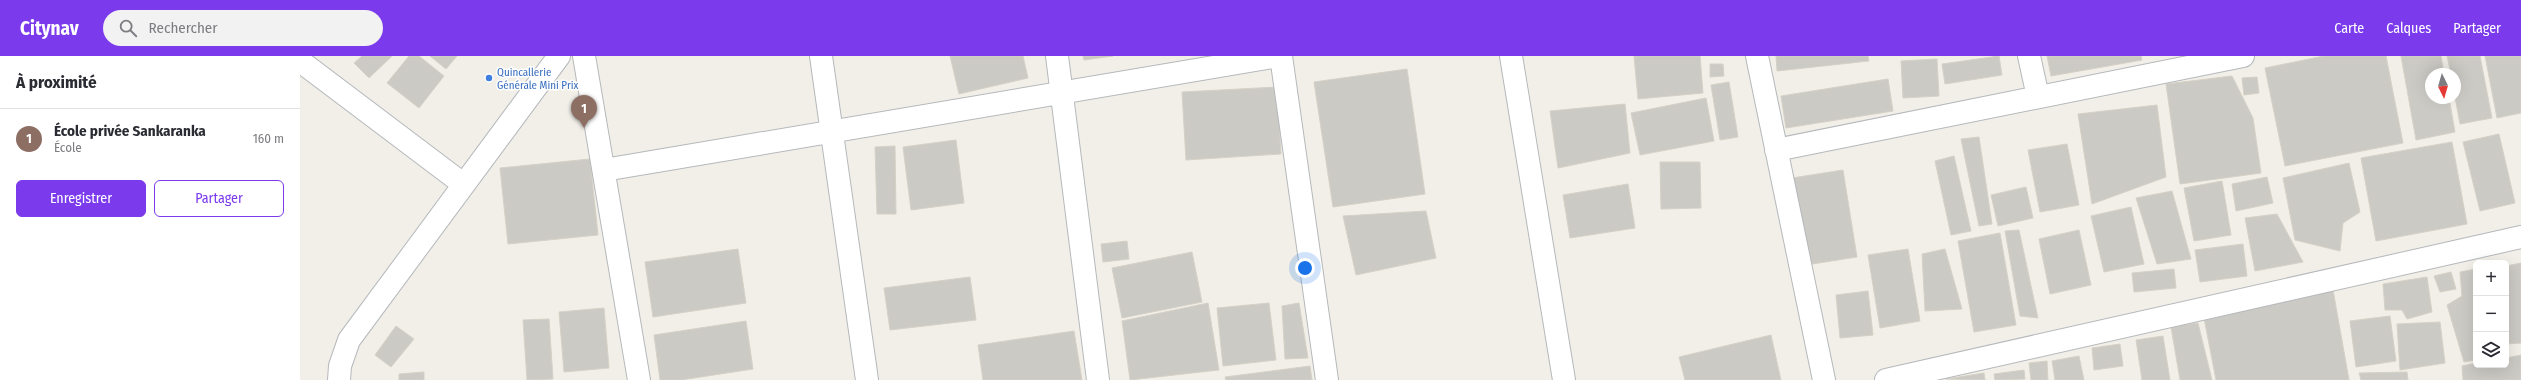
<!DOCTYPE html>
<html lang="fr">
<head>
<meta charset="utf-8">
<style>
	:root { --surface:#fff; --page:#f2f2f3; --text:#2b2b33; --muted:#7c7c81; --line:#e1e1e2; --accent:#7c3aed }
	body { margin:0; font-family:"Fira Sans Condensed",sans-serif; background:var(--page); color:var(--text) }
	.controls { position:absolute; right:12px; bottom:12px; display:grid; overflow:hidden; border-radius:6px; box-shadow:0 4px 16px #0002 }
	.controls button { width:36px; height:36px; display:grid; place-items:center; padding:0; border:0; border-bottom:1px solid var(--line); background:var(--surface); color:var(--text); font:20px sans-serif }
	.compass { position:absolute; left:2125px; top:12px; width:36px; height:36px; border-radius:50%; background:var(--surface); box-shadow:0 4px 16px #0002; rotate:175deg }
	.you { position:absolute; left:1005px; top:212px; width:14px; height:14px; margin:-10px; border:3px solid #fff; border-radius:50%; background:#1a73e8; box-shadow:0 0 0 6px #1a73e833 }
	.badge { display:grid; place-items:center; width:26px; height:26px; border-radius:50%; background:var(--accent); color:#fff; font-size:13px; font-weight:700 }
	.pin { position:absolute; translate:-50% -33px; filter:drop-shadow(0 1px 2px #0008) }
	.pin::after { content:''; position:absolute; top:21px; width:14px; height:12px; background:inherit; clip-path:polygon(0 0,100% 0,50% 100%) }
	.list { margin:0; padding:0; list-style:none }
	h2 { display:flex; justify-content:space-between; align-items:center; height:52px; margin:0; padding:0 16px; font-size:17px }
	h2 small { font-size:13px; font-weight:400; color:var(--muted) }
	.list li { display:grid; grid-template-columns:26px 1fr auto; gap:12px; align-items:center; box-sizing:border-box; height:60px; padding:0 16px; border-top:1px solid var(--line) }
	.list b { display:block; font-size:15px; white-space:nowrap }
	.list p { margin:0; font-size:13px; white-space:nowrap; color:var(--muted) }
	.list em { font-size:13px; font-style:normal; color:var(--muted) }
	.actions { display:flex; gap:8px; padding:12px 16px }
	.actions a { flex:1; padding:9px 0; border:1px solid var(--accent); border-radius:6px; text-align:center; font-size:14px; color:var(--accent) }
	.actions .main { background:var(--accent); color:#fff }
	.icon { flex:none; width:22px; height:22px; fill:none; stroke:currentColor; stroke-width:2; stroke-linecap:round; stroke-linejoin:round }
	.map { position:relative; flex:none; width:2221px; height:324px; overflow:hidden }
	header { display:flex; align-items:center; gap:24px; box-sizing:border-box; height:56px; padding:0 20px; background:var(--accent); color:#fff }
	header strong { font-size:19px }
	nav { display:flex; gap:22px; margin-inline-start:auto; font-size:14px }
	.search { width:280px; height:36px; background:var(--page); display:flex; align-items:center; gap:10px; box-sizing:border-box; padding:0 14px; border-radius:22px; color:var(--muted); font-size:15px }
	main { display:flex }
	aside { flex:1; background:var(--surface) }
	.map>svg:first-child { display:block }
</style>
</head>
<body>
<header>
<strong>Citynav</strong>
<div class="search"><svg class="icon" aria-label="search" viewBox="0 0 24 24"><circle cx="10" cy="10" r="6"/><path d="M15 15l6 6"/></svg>Rechercher</div>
<nav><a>Carte</a><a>Calques</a><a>Partager</a></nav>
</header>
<main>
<aside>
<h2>À proximité<small></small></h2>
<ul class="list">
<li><span class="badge" style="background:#8d6e63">1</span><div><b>École privée Sankaranka</b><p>École</p></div><em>160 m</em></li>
</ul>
<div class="actions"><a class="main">Enregistrer</a><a>Partager</a></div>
</aside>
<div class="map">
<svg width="2221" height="324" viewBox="0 0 2221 324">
	<rect width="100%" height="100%" fill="#f1efe8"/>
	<!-- building -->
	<path fill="#cccac5" stroke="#d6d1c6" d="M62,0h30l-23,22 -15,-15z
		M109,0h10l25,20 -25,32 -32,-25z
		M130,0h27l-11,13z
		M650,0h73l5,22 -69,16z
		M783,0h30l-29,4z
		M1334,0h66l3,37 -65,6z
		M1476,0h92l1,5 -92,10z
		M1699,0l3,19 -57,9 -3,-20z
		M1747,0h94l1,4 -91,16z
		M2024,0h62l17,87 -118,23 -20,-98z
		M2101,0h40l3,18h-13v24h18l6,34 -39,8z
		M2147,0h33l12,62 -32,6 -5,-27v-23h-4z
		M2185,0h36v57l-24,5z
		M1637,3l2,37 -36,2 -2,-37z
		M1410,8h13l1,12 -14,1z
		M1107,13l18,125 -92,13 -19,-125z
		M1932,20l21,42 8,55 -81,11 -14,-100z
		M1957,21l2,16 -15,2 -2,-17z
		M1588,23l5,32 -107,17 -5,-32z
		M1429,26l9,55 -18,3 -9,-55z
		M977,31l4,67 -95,6 -4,-68z
		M1406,42l8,43 -74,14 -9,-42z
		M1325,48l5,49 -72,15 -8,-57z
		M1857,49l9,72 -74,27 -14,-90z
		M2199,78l16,69 -35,8 -17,-69z
		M1679,81l13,87 -13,2 -18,-87z
		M656,84l8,63 -53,7 -8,-63z
		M2152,86l15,82 -91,17 -15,-83z
		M1767,88l12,61 -39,7 -12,-62z
		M595,90l1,68h-19l-2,-67z
		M1654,100l17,75 -20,4 -16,-74z
		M290,103l8,76 -90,9 -8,-76z
		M1360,106h40l1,46 -40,1z
		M2049,107l11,49 -17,11 -3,28 -45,-11 -12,-62z
		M1543,114l14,87 -51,8 -14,-87z
		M1967,121l6,26 -37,8 -4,-27z
		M1922,125l9,54 -37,6 -10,-53z
		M1328,128l7,44 -65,10 -7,-43z
		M1726,131l7,31 -35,8 -7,-31z
		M1872,135l19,68 -34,5 -21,-66z
		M1831,151l13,57 -40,8 -13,-56z
		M1126,155l10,47 -80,17 -13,-59z
		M1977,158l26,48 -48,9 -10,-53z
		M1719,174l19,88 -18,-2 -15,-85z
		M1779,174l12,55 -41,9 -11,-55z
		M1700,177l16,92 -42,7 -16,-91z
		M827,185l2,18 -26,3 -2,-18z
		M1943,188l4,32 -47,6 -5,-32z
		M438,193l8,54 -93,14 -8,-55z
		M1608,193l12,72 -40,7 -12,-73z
		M1645,193l17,60 -37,2 -3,-57z
		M892,196l10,50 -80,16 -10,-50z
		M2221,207v80l-15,1v-78z
		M1874,213l2,19 -42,4 -2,-19z
		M2176,213v91l-12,2 -17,-57 15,-9 -2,-24z
		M2151,216l5,17 -16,3 -6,-16z
		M670,221l6,43 -86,10 -6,-42z
		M2127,221l5,35 -25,7 -5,-9h-17l-2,-26z
		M2032,228l17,96h-133l-13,-67z
		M1568,235l5,44 -33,3 -4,-43z
		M908,247l11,67 -89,10 -8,-59z
		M969,247l7,57 -53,6 -6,-58z
		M999,247l9,55 -23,1 -3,-53z
		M304,252l5,60 -45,4 -5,-60z
		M2090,260l6,45 -40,6 -6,-46z
		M249,263l4,60 -26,1 -4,-60z
		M446,265l7,48 -72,11h-21l-6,-45z
		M2140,266l5,41 -45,7 -3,-46z
		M1898,267l14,57h-32l-9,-53z
		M96,270l18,13 -23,28 -16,-12z
		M774,275l8,49h-99l-5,-35z
		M1471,279l10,45h-96l-6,-23z
		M1863,280l7,44h-28l-6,-40z
		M1820,288l3,22 -29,4 -2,-22z
		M2221,299v25h-58l-1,-14 14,-3 30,2v-7z
		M1779,300l5,24h-29l-3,-19z
		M1747,305l1,19h-17l-2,-17z
		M1010,310l2,14h-86l-1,-3z
		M1724,314l1,9 -30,1 -1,-6z
		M124,316v8h-25v-6z
		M2107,316l1,8h-47l-2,-7z
		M1684,317l1,7 -39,-1z"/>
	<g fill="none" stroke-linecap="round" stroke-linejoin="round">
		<!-- minor casing -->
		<g stroke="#b5b8bc" stroke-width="24">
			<path id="minor" d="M284,0l55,324
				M521,0l46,324
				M757,0l41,324
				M981,0l46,324
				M1211,0l53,324
				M1457,0l67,324
				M1729,0l9,41
				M0,5l163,123
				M1476,94l467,-94
				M304,114l675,-114
				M39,324l1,-14 9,-26 210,-284
				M1586,324l635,-143"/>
		</g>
		<!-- minor -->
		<use href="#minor" stroke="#fff" stroke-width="22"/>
	</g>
	<!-- markers -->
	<circle fill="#3f7fe0" stroke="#fff" stroke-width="1.5" cx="189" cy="22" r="4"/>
	<g text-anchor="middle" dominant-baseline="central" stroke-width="3" stroke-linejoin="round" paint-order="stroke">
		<!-- shop labels -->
		<g font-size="11" fill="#366cbe" stroke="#fff" text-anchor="start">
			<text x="197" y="16">Quincallerie<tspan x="197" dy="13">Générale Mini Prix</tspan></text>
		</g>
	</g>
</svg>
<div class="controls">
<button>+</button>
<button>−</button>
<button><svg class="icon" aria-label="layers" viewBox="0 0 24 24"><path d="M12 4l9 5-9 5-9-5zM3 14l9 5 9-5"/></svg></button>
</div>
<svg class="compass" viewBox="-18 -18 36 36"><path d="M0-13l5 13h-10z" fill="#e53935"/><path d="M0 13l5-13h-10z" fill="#7c7c81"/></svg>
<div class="you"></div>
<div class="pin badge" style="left:284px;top:72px;background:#8d6e63">1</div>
</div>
</main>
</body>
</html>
